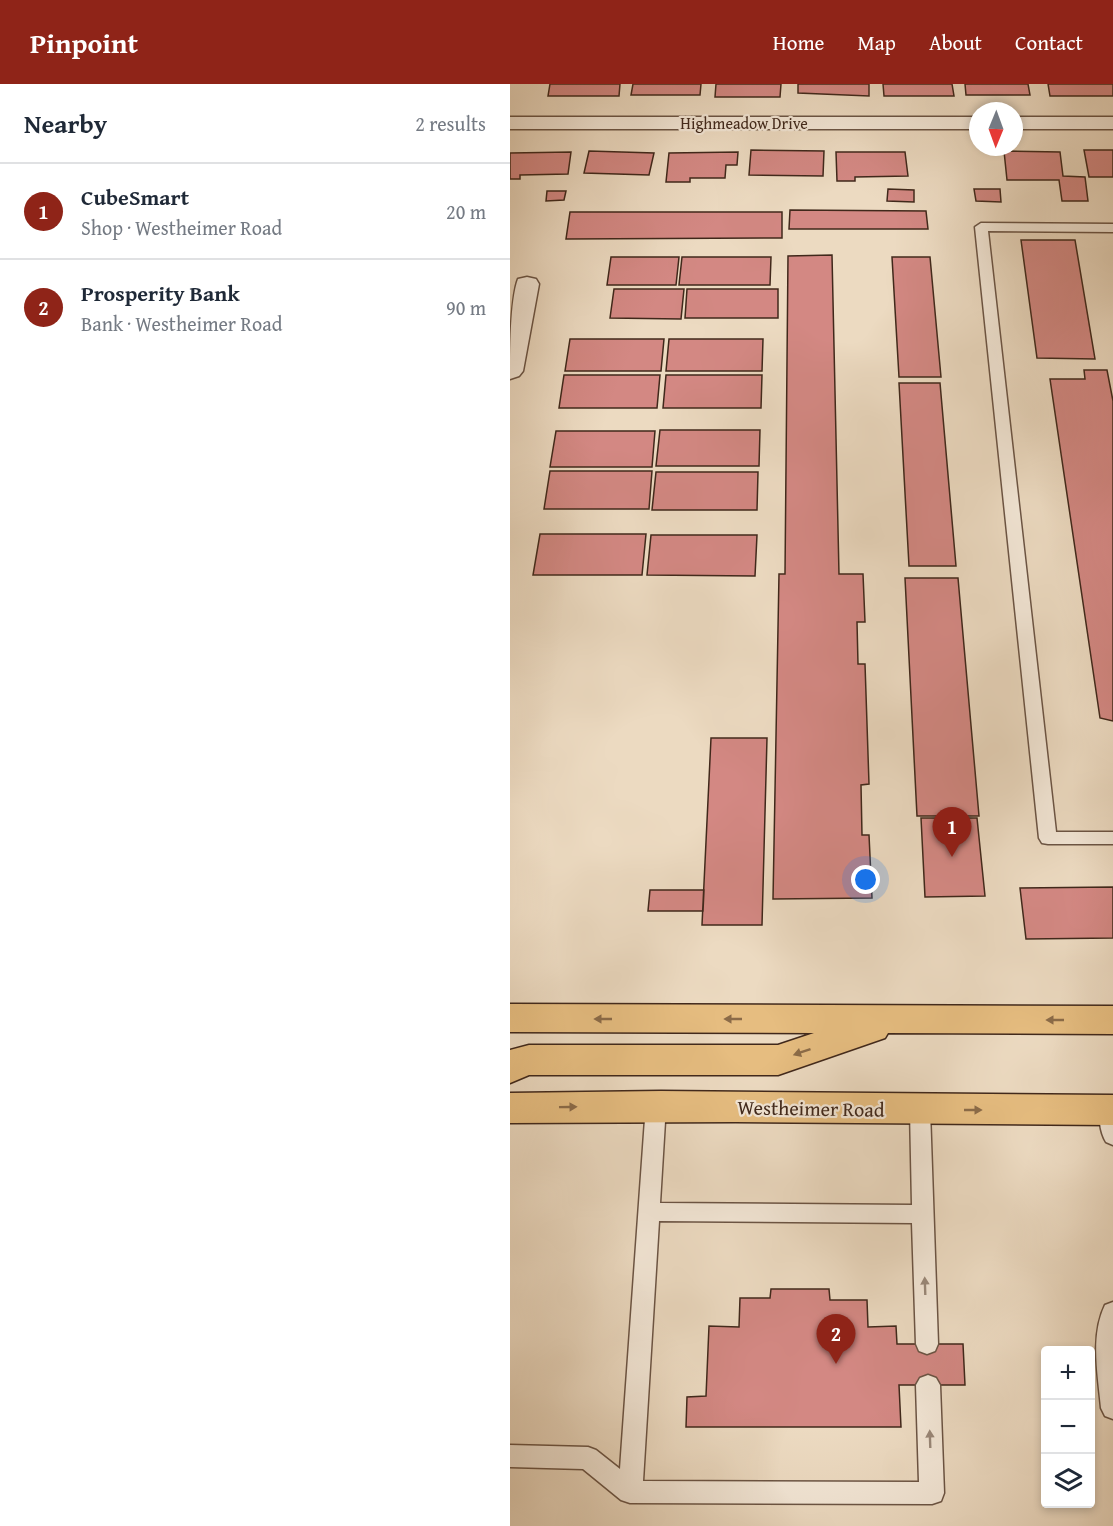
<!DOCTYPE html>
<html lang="en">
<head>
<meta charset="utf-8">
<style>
	:root { --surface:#fff; --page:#f6f6f7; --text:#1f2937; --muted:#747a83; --line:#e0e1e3; --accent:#8f2418 }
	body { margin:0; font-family:"Gentium Book Plus",serif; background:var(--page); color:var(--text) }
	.controls { position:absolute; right:18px; bottom:18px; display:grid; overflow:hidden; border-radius:6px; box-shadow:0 3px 9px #0003 }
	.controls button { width:54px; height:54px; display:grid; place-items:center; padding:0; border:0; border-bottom:2px solid var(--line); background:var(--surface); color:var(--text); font:30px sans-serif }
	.compass { position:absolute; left:459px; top:18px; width:54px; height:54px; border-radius:50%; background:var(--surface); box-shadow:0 3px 9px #0003; rotate:181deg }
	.you { position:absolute; left:356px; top:796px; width:21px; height:21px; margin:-15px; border:4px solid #fff; border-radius:50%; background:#1a73e8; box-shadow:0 0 0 9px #1a73e833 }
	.badge { display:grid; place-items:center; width:39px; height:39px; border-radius:50%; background:var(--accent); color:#fff; font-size:20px; font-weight:700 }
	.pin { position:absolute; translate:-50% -50px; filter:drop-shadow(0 2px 3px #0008) }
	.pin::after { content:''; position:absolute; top:32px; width:21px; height:18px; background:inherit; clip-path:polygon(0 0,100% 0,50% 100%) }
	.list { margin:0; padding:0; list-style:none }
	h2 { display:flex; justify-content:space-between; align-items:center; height:78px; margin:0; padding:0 24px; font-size:26px }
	h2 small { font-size:20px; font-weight:400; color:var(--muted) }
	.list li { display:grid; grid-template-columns:39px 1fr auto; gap:18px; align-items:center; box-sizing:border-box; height:96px; padding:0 24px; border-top:2px solid var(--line) }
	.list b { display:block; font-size:22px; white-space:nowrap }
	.list p { margin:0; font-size:20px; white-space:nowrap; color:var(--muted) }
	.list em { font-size:20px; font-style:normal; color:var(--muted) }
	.icon { flex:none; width:33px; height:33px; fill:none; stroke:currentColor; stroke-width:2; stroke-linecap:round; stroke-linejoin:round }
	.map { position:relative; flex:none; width:603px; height:1442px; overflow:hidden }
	header { display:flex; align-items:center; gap:36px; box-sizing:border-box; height:84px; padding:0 30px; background:var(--accent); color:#fff }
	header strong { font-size:28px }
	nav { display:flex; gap:33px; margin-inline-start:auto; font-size:21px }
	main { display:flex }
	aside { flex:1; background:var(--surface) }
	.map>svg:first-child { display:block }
</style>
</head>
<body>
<header>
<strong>Pinpoint</strong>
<nav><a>Home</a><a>Map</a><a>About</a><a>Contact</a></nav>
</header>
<main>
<aside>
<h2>Nearby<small>2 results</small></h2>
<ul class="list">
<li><span class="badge">1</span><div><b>CubeSmart</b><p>Shop · Westheimer Road</p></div><em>20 m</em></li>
<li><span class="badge">2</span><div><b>Prosperity Bank</b><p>Bank · Westheimer Road</p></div><em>90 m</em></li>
</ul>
</aside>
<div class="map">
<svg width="603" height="1442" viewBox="0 0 603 1442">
	<rect width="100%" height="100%" fill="#ecdac1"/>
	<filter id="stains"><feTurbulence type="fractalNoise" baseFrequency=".00333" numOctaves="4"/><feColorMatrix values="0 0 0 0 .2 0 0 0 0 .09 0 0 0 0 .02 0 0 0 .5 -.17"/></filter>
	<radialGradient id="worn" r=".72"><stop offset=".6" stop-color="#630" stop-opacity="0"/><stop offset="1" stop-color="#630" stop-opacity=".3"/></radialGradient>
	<!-- building -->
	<path fill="#d38883" stroke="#40281b" stroke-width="1.5" d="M40,0h70l-1,12h-71z
		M123,0h68l-1,11h-69z
		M206,0h65l-1,13h-65z
		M288,0h71v12l-71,-3z
		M373,0h69l2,12h-70z
		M455,0h63l2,11h-64z
		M538,0h65v12h-63z
		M241,66l73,1 -1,25 -74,-1z
		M574,66h29v27h-24z
		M79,67l65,2 -5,22 -65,-2z
		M494,67l56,1 3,24 22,1 3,24h-26l-3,-21h-52z
		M61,68l-3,22 -48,1v4h-10v-26z
		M228,68l-1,13h-11l-1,13h-35v4h-24l3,-29z
		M326,68h69l3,24 -53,1v4h-18z
		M378,105l26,1v12l-27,-1z
		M464,105h26l1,13 -25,-1z
		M37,107h19l-2,9 -18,1z
		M280,126l136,1 2,18h-139z
		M60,128h212v26l-216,1z
		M511,156h54l20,119 -58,-1z
		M322,171l7,319h24l2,48h-8l1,42h7l4,120 -8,1 1,50h7l3,63 -99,1 6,-325h6l3,-318z
		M101,173h68l-3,28h-69z
		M172,173h89l-1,28h-91z
		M382,173h38l11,120h-42z
		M104,205h70l-3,30 -71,-1z
		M177,205h91v29h-93z
		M60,255h94l-3,32h-96z
		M159,255h94l-1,32h-96z
		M574,286h23l6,31v320l-13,-3 -50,-339h35z
		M54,291h96l-3,33h-98z
		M156,291h96l-1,33h-98z
		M389,299h41l16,183h-47z
		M150,346h100l-1,36h-103z
		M46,347h99l-3,36h-102z
		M40,387h102l-3,38h-105z
		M146,388h102l-1,38h-105z
		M30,450h106l-4,41h-109z
		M141,451h106l-2,41 -108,-1z
		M395,494h53l21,238h-62z
		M201,654h56l-5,187h-60z
		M411,734h56l8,78 -60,1z
		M603,803v51l-87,1 -6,-51z
		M140,806h54l-1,21h-55z
		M261,1205h58l1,11h37l1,27 28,-1 1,18h66l2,41h-66l2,42h-215l1,-30 19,-1 3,-70 30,1 1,-29h30z"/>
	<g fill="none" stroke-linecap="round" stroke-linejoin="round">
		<!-- lane casing -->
		<g stroke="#6b5444" stroke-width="3">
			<path id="lane" d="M471,139l132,1v8l-125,-1 68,601h57v12h-65l-6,-1 -3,-5 -64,-611z
				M146,1013l7,2 3,6 -6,98 252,2 -2,-95 3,-6 7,-2 7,2 3,6 8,234 -3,7 -8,3 -8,-3 -3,-7 -4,-121 -253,-2 -16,260 276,1 -3,-97 4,-7 8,-3 8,3 4,7 4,108 -3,8 -9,3 -302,-1 -9,-3 -38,-31 -73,-2v-22l78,2 8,3 24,19 26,-364 3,-6z
				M600,1018l3,1v42l-7,-3c-6,-10 -9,-28 -3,-38z
				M603,1218v117l-8,-3 -4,-8c-3,-33 -11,-72 4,-103z"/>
		</g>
		<!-- street casing -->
		<g stroke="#6b5444" stroke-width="3">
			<path id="street" d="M0,33h468v12h-468z
				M504,33h99v12h-99z
				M17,193l9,2 3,5 -16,87 -4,5 -9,3c0,-27 0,-79 8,-100z"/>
		</g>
		<!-- primary casing -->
		<g stroke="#40281b" stroke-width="3">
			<path id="primary" d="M0,920l603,2v28l-225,-1 -3,5 -107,37h-249l-19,8v-33l19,-5h249l36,-12 -304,-1z
				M151,1007l452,4v30l-377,-3 -226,1v-30z"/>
		</g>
		<!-- lane -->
		<use href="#lane" fill="#f3e7d7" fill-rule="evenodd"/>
		<!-- street -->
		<use href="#street" fill="#f3e7d7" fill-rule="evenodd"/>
		<!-- primary -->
		<use href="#primary" fill="#e6bd80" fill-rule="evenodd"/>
	</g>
	<!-- one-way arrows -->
	<defs><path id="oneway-solid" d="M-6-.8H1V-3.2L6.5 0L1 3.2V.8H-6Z" transform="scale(1.5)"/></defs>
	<g fill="#8b6b48">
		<use href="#oneway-solid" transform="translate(93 935) rotate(-180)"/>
		<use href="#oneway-solid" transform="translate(223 935) rotate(-180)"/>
		<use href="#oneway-solid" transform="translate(545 936) rotate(-180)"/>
		<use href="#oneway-solid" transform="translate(292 968) rotate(161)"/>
		<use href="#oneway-solid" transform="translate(58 1023) rotate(-1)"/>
		<use href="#oneway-solid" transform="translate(463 1026)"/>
	</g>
	<g fill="#9a8879">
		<use href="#oneway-solid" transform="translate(415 1202) rotate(-92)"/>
		<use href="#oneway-solid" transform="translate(420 1355) rotate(-92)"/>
	</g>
	<g text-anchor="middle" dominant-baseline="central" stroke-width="4.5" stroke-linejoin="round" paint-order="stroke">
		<!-- far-street labels -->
		<g font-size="16" fill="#40281b" stroke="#f3e7d7">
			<text x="234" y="39">Highmeadow Drive</text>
		</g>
		<!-- street labels -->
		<g font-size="20" fill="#40281b" stroke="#f3e7d7">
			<text transform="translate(301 1024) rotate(1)">Westheimer Road</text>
		</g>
	</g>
	<rect width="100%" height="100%" filter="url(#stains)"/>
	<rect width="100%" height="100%" fill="url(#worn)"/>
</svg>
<div class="controls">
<button>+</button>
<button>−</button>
<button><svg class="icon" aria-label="layers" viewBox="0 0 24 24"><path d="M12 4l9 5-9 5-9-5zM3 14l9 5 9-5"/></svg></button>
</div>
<svg class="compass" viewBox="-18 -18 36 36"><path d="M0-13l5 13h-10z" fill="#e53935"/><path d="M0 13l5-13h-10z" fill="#747a83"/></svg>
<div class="you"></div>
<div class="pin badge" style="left:442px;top:773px">1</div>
<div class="pin badge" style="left:326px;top:1280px">2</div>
</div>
</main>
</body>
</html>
